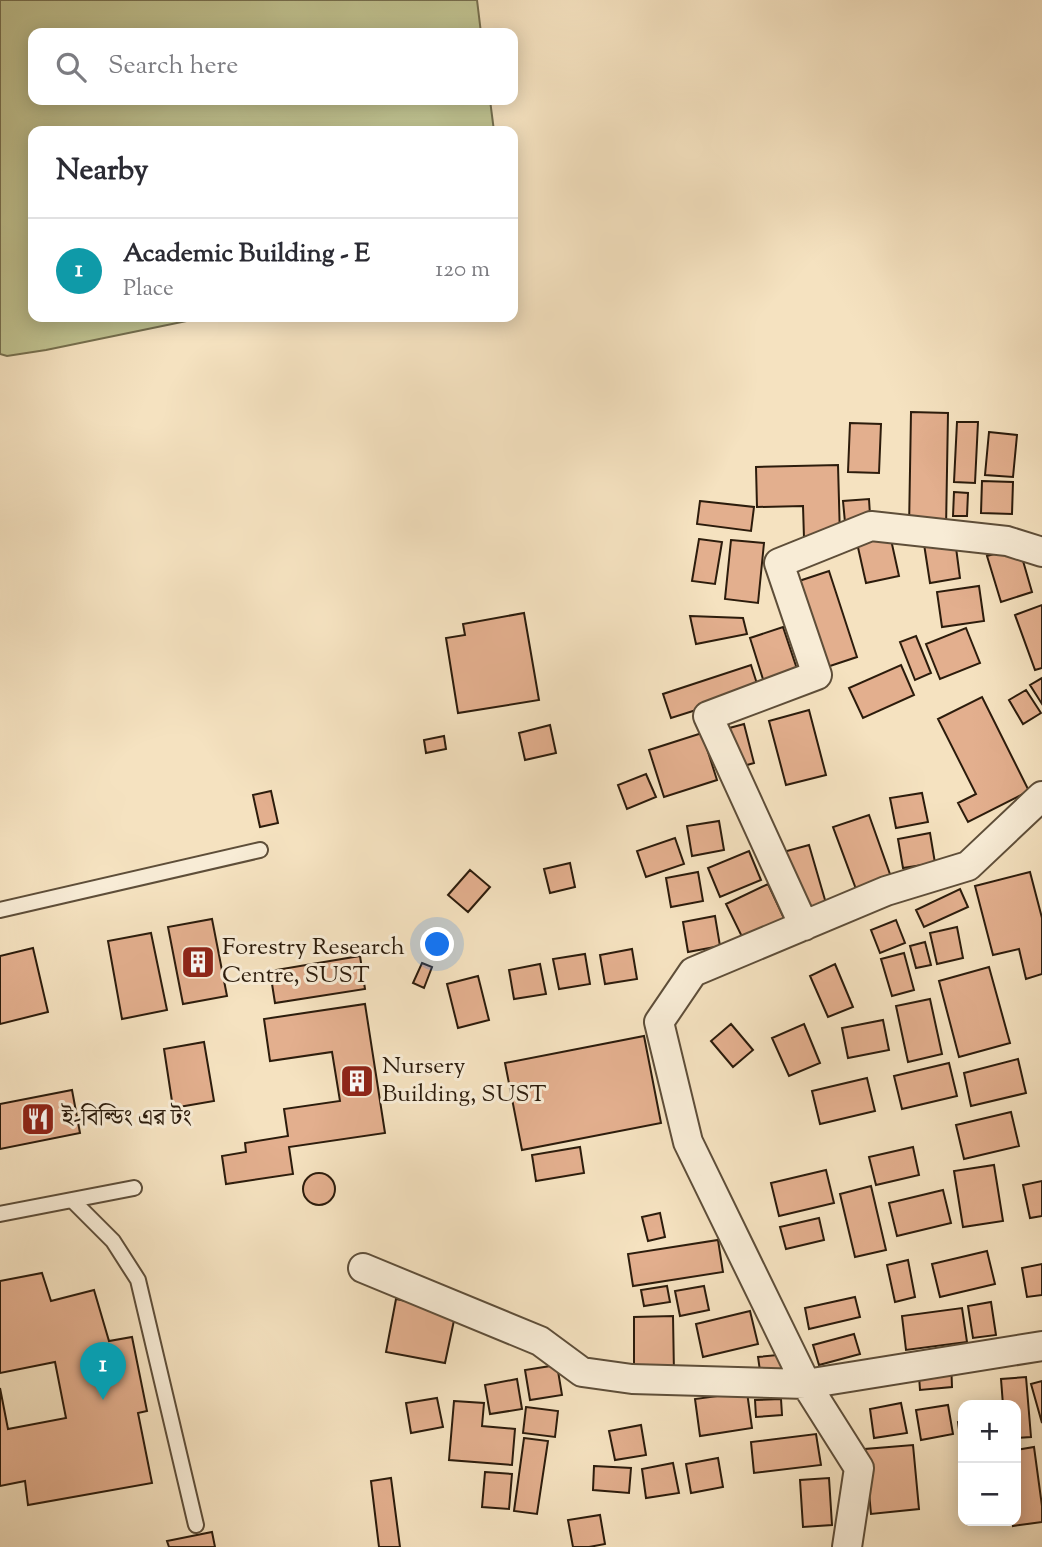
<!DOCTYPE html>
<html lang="en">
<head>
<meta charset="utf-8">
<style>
	:root { --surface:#fff; --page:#f7f7f7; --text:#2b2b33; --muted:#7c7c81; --line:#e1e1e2; --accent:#8f2418 }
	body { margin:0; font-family:"Sorts Mill Goudy","Noto Serif Bengali",serif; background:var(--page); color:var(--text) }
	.controls { position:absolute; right:21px; bottom:21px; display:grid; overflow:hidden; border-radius:14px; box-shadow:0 4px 18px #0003 }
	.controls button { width:63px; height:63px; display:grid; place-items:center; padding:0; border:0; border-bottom:2px solid var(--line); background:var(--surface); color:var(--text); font:35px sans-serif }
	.you { position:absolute; left:438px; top:945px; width:24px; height:24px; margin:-18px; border:5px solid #fff; border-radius:50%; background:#1a73e8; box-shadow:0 0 0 10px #1a73e833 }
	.badge { display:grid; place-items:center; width:46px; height:46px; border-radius:50%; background:var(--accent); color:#fff; font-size:23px; font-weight:700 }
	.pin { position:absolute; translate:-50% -58px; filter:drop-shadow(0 2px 4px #0008) }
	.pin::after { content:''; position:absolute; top:37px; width:24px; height:21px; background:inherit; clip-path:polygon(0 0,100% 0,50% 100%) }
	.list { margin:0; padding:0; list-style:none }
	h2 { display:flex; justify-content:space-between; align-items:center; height:91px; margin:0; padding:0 28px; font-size:30px }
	h2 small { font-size:23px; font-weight:400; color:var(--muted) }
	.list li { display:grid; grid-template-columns:46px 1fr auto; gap:21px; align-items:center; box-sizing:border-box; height:105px; padding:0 28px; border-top:2px solid var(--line) }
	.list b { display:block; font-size:26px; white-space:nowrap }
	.list p { margin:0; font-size:23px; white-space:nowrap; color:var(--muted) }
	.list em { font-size:23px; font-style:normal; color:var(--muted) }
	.icon { flex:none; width:38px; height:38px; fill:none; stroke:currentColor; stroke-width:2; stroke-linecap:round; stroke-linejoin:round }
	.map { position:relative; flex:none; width:1042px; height:1547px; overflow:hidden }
	.search { position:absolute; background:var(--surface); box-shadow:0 4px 18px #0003; left:28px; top:28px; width:490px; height:77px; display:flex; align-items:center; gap:18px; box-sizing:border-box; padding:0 24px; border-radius:14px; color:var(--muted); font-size:26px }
	.panel { position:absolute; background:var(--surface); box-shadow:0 4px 18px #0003; left:28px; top:126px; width:490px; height:196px; border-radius:14px }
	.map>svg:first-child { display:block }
</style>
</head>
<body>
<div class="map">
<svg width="1042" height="1547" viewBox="0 0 1042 1547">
	<rect width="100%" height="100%" fill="#f5e2c0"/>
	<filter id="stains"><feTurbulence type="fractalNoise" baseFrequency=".00286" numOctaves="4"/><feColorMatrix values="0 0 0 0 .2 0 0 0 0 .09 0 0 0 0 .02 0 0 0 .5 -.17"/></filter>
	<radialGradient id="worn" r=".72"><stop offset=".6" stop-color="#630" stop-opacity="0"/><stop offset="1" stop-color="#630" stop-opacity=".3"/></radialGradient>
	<!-- green -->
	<path fill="#c0c290" stroke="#766f4e" stroke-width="2" d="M0,0h477l4,33h-448v67h457l4,31h-461v186h173l-160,33 -39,6 -7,-2z"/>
	<!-- building -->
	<path fill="#e3af8e" stroke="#2c1c0c" stroke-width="2" d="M911,412l37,1 -2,116h-37z
		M957,422h21l-3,61 -21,-1z
		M850,423l31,1 -2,49 -31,-1z
		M989,432l28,3 -4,42 -28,-2z
		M838,465l2,72 -36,1 -1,-32 -46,1 -1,-40z
		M982,481l31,1 -1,32 -31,-1z
		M954,492l14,1 -1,23h-14z
		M869,499l2,32 -25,2 -3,-32z
		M700,501l54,6 -3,24 -54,-7z
		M890,535l9,41 -33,7 -9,-40z
		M699,539l23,3 -7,42 -23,-3z
		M731,540l33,3 -6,60 -33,-4z
		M955,540l5,38 -30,5 -6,-39z
		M1019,547l13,45 -31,10 -14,-46z
		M829,571l28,86 -39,13 -28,-86z
		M979,586l5,35 -42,6 -5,-35z
		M1042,605v63l-7,2 -20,-55z
		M524,613l15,87 -81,13 -12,-75 19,-3 -2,-11z
		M690,616l53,2 4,16 -51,10z
		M783,627l19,57 -34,11 -18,-57z
		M966,628l14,35 -40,16 -14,-35z
		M916,636l15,37 -16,7 -15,-38z
		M751,665l8,25 -88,28 -8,-24z
		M901,665l13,30 -51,23 -14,-30z
		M1042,678v26l-12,-19z
		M1026,690l15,23 -18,11 -14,-24z
		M982,697l47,94 -61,31 -10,-19 18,-9 -38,-75z
		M809,710l17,65 -40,10 -17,-64z
		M744,724l10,39 -21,6 -11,-39z
		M550,725l6,28 -31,7 -6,-27z
		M702,733l15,47 -53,17 -15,-47z
		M444,736l2,13 -20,4 -2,-13z
		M646,774l10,23 -29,12 -9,-24z
		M271,791l7,32 -18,4 -7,-32z
		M922,793l6,29 -32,6 -6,-30z
		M869,815l22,62 -35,12 -23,-62z
		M719,821l5,29 -32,6 -5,-30z
		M930,833l5,30 -32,5 -5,-29z
		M675,838l9,26 -38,13 -9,-26z
		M809,845l21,72 -34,9 -20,-72z
		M749,851l12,29 -41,17 -12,-29z
		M570,863l5,24 -25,6 -6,-24z
		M470,870l20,17 -22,25 -20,-17z
		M698,872l5,29 -32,6 -5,-29z
		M1030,872l12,46v56l-16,5 -7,-30 -26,6 -18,-69z
		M768,884l22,47 -41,20 -23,-47z
		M960,889l8,18 -44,20 -8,-17z
		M715,916l5,30 -32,6 -5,-30z
		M212,919l15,77 -44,8 -15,-77z
		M896,920l9,23 -25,10 -9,-23z
		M957,927l6,31 -26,6 -7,-31z
		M151,933l16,77 -45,9 -14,-78z
		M925,942l6,23 -15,3 -6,-22z
		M33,948l15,64 -48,12v-68z
		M632,949l5,30 -32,5 -5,-29z
		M904,953l10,37 -22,6 -11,-37z
		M585,954l5,30 -31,5 -6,-30z
		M360,956l5,33 -90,14 -5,-32z
		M422,963l10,4 -8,21 -11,-5z
		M540,964l6,30 -32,5 -5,-29z
		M835,964l18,43 -25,10 -18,-41z
		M989,967l21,76 -51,14 -20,-76z
		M478,976l11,44 -31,8 -11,-44z
		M930,999l12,55 -34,8 -12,-56z
		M365,1004l20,129 -96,14 4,27 -67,10 -4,-28 24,-4 -1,-9 43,-7 -4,-27 56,-8 -8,-49 -62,9 -6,-42z
		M883,1020l6,30 -41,8 -6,-30z
		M731,1024l22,26 -20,17 -22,-26z
		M804,1024l16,39 -31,13 -17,-38z
		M644,1036l17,87 -139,27 -17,-87z
		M204,1042l10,59 -41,7 -9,-59z
		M1018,1059l8,34 -55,13 -7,-33z
		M949,1063l8,33 -55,13 -8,-33z
		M867,1078l8,33 -55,13 -8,-33z
		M72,1090l8,43 -80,16v-45z
		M1011,1112l8,34 -55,13 -8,-34z
		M580,1147l4,26 -48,8 -4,-26z
		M913,1147l6,28 -43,10 -7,-28z
		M994,1165l9,56 -40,6 -9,-56z
		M826,1170l8,33 -55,13 -8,-33z
		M303 1189a16 16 0 1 1 32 0a16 16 0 1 1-32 0Z
		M1042,1181v35l-12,2 -7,-33z
		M871,1186l15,64 -31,7 -15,-63z
		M943,1190l8,33 -54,13 -8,-33z
		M660,1213l5,24 -17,4 -6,-24z
		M819,1218l5,22 -38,9 -6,-22z
		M718,1240l5,32 -90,14 -5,-32z
		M987,1251l8,33 -55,13 -8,-33z
		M908,1260l7,37 -20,5 -8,-37z
		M1042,1264v31l-15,2 -5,-29z
		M42,1273l9,28 43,-11 15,51 23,-4 15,74 -9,2 14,70 -124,22 -3,-24 -25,5v-98l8,41 58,-11 -11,-56 -55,11v-92z
		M667,1286l3,16 -26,4 -3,-16z
		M704,1286l5,24 -29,6 -5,-25z
		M855,1297l5,20 -51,12 -4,-21z
		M396,1299l60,12 -11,52 -59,-11z
		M991,1302l5,33 -23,3 -5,-32z
		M962,1308l5,34 -61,8 -4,-34z
		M750,1311l8,33 -55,13 -7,-33z
		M673,1316l1,58h-40v-57z
		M854,1334l6,20 -41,11 -6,-20z
		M788,1354l2,21 -29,3 -3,-21z
		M951,1360l1,27 -32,3 -2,-28z
		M557,1365l5,30 -32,5 -5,-30z
		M1026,1377l5,60 -15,1v-33h-13l-2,-26z
		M517,1379l5,30 -32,5 -5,-29z
		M1042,1381v42l-11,-39z
		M747,1392l5,36 -52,8 -5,-37z
		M437,1398l6,29 -32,6 -5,-30z
		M781,1399l1,16 -26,2 -1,-17z
		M454,1401l30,2 -2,23 33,3 -3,36 -63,-5z
		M901,1403l6,30 -33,5 -4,-29z
		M948,1405l5,29 -32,6 -5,-30z
		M526,1407l32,4 -3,26 -32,-4z
		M963,1421v39l-5,-38z
		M641,1425l5,30 -31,5 -6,-29z
		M816,1434l5,31 -67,8 -3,-31z
		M524,1438l24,3 -11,73 -23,-3z
		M913,1445l6,64 -48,5 -6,-65z
		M1034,1447l8,59v16l-29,4v-5h3v-71z
		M718,1458l5,29 -32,6 -5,-29z
		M673,1463l6,30 -33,5 -4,-29z
		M594,1466l37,2 -2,25 -36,-3z
		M485,1472l27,2 -3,35 -27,-2z
		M391,1478l9,69h-21l-8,-66z
		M829,1478l3,47 -29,2 -3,-47z
		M600,1515l5,29 -16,3h-16l-5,-27z
		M212,1532l3,15h-46l-2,-6z"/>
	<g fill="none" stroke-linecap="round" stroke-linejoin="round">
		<!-- service casing -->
		<g stroke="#5e4e39" stroke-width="18">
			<path id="service" d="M0,910l260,-60
				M72,1200l41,41 25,39 58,245
				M0,1214l134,-26"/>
		</g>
		<!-- minor casing -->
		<g stroke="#5e4e39" stroke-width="32">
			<path id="minor" d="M804,926l-96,-210 109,-41 -38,-112 92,-37 136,15 35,11
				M363,1268l177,73 42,31 50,7 174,5 236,-38
				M847,1547l12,-79 -53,-84 -118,-242 -29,-120 34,-50 193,-81 82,-25 74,-70"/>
		</g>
		<!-- service -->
		<use href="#service" stroke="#f8ecd6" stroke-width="14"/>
		<!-- minor -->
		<use href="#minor" stroke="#f8ecd6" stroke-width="28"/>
	</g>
	<!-- icons -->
	<defs>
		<g id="building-square" transform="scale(1.75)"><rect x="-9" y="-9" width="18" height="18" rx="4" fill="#8f2418" stroke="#f8ecd6"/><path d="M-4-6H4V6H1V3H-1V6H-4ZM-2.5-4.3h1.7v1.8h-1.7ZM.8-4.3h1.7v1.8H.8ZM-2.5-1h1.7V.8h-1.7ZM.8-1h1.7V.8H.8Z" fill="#fff"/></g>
		<g id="restaurant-square" transform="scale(1.75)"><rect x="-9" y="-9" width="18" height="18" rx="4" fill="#8f2418" stroke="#f8ecd6"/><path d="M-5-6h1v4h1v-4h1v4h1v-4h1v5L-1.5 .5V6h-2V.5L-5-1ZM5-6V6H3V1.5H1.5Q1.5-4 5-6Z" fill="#fff"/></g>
	</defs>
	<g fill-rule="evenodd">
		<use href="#building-square" x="198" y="962"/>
		<use href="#building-square" x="357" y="1081"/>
		<use href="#restaurant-square" x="38" y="1119"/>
	</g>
	<g text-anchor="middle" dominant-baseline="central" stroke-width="6" stroke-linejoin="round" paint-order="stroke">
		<!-- poi labels -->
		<g font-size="24" fill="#2c1c0c" stroke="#f8ecd6" text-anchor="start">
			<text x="222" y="948">Forestry Research<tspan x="222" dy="28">Centre, SUST</tspan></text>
			<text x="382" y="1067">Nursery<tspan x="382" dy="28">Building, SUST</tspan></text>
			<text x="62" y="1119">ই-বিল্ডিং এর টং</text>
		</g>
	</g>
	<rect width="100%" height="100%" filter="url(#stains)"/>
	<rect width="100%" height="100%" fill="url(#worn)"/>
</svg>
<div class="controls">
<button>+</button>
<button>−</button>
</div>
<div class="you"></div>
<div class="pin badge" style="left:103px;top:1400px;background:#0f9aa8">1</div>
<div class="search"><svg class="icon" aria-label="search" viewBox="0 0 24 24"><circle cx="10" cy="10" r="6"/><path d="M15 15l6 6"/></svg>Search here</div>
<section class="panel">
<h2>Nearby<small></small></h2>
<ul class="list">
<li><span class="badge" style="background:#0f9aa8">1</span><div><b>Academic Building - E</b><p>Place</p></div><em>120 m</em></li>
</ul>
</section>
</div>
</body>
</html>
